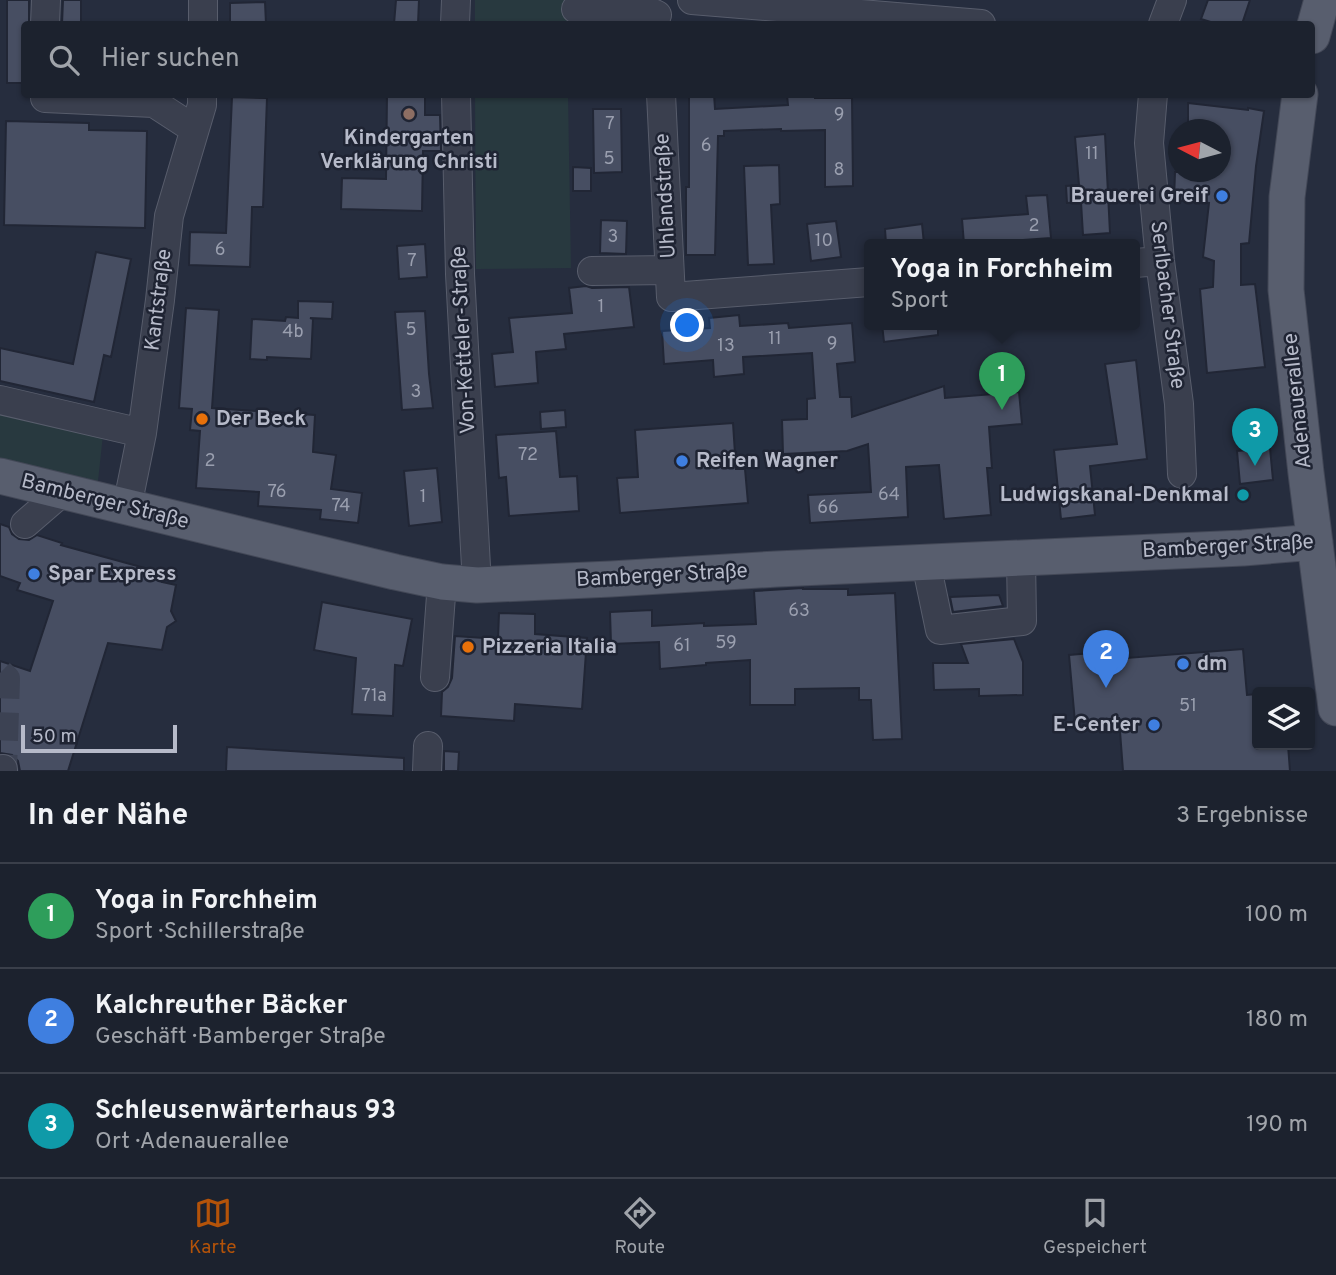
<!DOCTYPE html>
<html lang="de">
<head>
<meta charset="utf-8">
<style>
	:root { --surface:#1c222e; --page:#292f3a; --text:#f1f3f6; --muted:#a0a4aa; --line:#3a3f4a; --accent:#b45309 }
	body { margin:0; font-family:Overpass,sans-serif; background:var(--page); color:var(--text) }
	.controls { position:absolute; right:21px; bottom:21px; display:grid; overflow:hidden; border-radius:7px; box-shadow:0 2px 5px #0004 }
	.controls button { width:63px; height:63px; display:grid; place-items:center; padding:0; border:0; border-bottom:2px solid var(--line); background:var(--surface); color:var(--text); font:35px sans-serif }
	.compass { position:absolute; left:1168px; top:119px; width:63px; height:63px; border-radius:50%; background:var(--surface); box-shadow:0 2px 5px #0004; rotate:276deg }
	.scale { position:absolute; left:21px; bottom:18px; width:156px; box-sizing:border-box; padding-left:7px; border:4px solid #b6bac9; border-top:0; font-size:19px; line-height:24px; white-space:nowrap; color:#b6bac9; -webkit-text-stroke:5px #1f2433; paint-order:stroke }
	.you { position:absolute; left:688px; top:326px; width:24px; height:24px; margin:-18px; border:5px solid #fff; border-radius:50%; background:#1a73e8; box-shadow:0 0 0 10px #1a73e833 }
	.badge { display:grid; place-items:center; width:46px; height:46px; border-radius:50%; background:var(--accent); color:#fff; font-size:23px; font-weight:700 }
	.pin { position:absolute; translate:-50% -58px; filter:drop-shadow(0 2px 4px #0008) }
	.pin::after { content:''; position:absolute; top:37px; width:24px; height:21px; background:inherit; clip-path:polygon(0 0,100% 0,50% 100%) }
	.popup { position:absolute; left:864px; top:239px; width:276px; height:91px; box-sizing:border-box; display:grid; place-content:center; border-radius:7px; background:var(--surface); filter:drop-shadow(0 2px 5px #0005); font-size:23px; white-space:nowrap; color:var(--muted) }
	.popup b { font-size:26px; color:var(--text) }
	.popup::after { content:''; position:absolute; left:50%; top:100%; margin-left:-14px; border:14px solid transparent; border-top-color:var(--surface) }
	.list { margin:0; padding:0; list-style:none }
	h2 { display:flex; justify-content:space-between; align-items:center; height:91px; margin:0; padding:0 28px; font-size:30px }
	h2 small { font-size:23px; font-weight:400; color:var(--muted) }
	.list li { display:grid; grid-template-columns:46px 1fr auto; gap:21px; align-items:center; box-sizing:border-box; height:105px; padding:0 28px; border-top:2px solid var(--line) }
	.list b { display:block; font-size:26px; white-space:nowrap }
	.list p { margin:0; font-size:23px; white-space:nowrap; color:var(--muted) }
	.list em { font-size:23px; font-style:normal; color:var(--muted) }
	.icon { flex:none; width:38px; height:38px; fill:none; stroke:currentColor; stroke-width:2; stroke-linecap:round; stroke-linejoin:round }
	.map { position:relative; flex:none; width:1336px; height:771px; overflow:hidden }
	.search { position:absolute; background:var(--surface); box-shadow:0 2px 5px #0004; left:21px; right:21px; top:21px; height:77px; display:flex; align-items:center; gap:18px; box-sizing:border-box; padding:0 24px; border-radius:7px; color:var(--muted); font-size:26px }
	.sheet { height:406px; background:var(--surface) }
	nav { display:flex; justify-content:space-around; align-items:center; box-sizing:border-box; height:98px; border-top:2px solid var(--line); background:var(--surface); font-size:19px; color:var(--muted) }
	nav a { display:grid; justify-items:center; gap:4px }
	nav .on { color:var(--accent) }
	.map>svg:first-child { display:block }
</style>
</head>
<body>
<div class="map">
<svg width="1336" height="771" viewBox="0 0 1336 771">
	<rect width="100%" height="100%" fill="#262d3e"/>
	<!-- green -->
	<path fill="#28393f" d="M475,0h91l1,24h-92z
		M475,95h93l3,173 -95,1z
		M0,412l103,23 -5,46 -98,-22z"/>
	<!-- building -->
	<path fill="#474e62" stroke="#212635" stroke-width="2" d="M7,0h22v24h-5v59h-17z
		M63,0h18v24h-19z
		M396,0h23l-1,24h-24z
		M1208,0h42l-8,24h-25l-16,-5z
		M265,2l1,22h-36v-21z
		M387,94h38v21h15l1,36h-18l-1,60 -81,-2 1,-31 44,1z
		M689,94h25l1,15 73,-4 -1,-10h28v3h37l1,88 -28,1v-57l-44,1v-2l-57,2v5h-6l-3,119h-29v-68h3z
		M232,97l35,1 -4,109h-11l-2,60 -61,-2 1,-33 36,1z
		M1188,103l60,7v-2l16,3 -8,55 -7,77 -8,1v41l14,-1 10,83 -58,6 -7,-84 13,-2 1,-26 -11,-4 6,-54 -35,-3 1,-28h46v-42h-33z
		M593,109h28l1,63 -28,1z
		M6,121l83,2v7l58,1 -2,97 -141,-3z
		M1105,134l5,99 -27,2 -2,-33 -14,1 -1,-17 13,-1 -4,-48z
		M779,165l1,39 -9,1 3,59 -26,1 -4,-99z
		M573,167l18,1v23h-18z
		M1047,195l4,43 -87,6 -2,-25 66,-5 -2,-18z
		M601,220l26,1 -1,33 -26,-1z
		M836,221l5,36 -30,4 -4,-37z
		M922,224l2,20h-38l-1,-15z
		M425,244l2,33 -28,2 -2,-33z
		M96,252l35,7 -20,98 -7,-2 -10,47 -94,-21v-33l73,16z
		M586,286l6,2 37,-1 5,40 -70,7 2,15 -30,3 2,31 -43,4 -3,-33 21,-2 -4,-34 63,-5 -3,-25z
		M298,301l35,1 -1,17 -22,-1 3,1 -2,40 -44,-2v3l-17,-1 2,-40 33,2 1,-4 12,1z
		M186,308l33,2 -7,98 103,7 -2,37 23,3 -5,34 31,4 -4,30 -38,-4 1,-9 -63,-4 1,-14 -63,-4 4,-57 -10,-1 2,-21 -13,-1z
		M425,311l4,63 4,34 -31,2 -7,-98z
		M739,315l1,11 48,-3 1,5 63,-5 3,39 -18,2 3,33h11l1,20 92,-31 1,12 74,-6 3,32 -33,3 3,41h-5l4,47 -47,4 -5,-54 -33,2 2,50 -98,6 -2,-28 63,-3 -3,-48 -21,7 -64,3 -1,-34 25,-1v-20l8,-1 -3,-45 -69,4 1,17 -30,3 -1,-17 -49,4 -2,-33 48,-3 -1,-10z
		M882,324h56v11l-54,7z
		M1136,360l11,99 -57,7 5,49 -34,4 -7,-69 63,-6 -12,-80z
		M565,410l1,17 -25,2 -1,-17z
		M733,423l3,46h9l3,34 -128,10 -3,-35 21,-1 -3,-47z
		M556,431l4,46 17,-1 2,35 -70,5 -3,-39 -7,1 -3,-43z
		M1270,448l3,32 -33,4 -3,-33z
		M437,468l5,54 -33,4 -5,-55z
		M0,524l9,3 3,7 7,5 10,1 8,-5 25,8 -1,2 102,28 -1,9 14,3 -5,26 5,10 -9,6 -5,23 -54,-7 -40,128h-48l-2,-10 -6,-6 -12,-2v-92l30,10 23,-70 -36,-11 3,-7 -20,-7z
		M803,588v1h45v6l47,-2 7,146 -29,1 -2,-40h-12v-12l-64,1v16h-45v-45l-44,3v2l-46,4 -1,-27 -48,2 -1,-32 42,-2v16l52,-3v3l52,-2 -2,-33z
		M999,595l4,11 -50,6 -3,-15z
		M322,602l90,17 -9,47 -8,-1 -2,51 -41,-2 4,-56 -42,-8z
		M499,613l36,1v20l52,4 -5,71 -67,-5 -1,17 -73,-5 1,-24 6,-5 4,-9 3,-42 43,3z
		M1014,639l9,23v33l-44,1v-7l-45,1 -1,-27h35l-7,-19z
		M1243,649l4,46 10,-1v51h31l2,26h-167l-4,-53 -44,4 -6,-67 45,-4v8z
		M227,747l177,11v13h-178z
		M444,751l15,1 -1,19h-14z"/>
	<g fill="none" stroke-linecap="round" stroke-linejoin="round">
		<!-- minor-tunnel -->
		<path stroke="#3c4253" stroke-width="28" stroke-dasharray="28 14" stroke-linecap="butt" d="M0,673l6,6 -3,90"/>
		<!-- minor casing -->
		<g stroke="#585d6c" stroke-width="30">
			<path id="minor" d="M692,0l289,24
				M576,9l66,-1 15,7
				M45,24l1,-24
				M203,24v-24
				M455,24l1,-24
				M1163,24l9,-24
				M45,94v4l109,5 40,26
				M456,94l4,180 17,311
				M661,94l10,203 198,-15
				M1153,94l-4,49 11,118 19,143 3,70
				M1135,263l25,-2
				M592,271l77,-1
				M0,400l142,33
				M127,507l15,-74 18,-133 9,-84 33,-111v-11
				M25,524l37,-32
				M926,563l14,67 82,-9 -1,-63
				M435,677l7,-95
				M3,771v-2
				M427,771l1,-25"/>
		</g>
		<!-- major casing -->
		<g stroke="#434857" stroke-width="37">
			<path id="major" d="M1312,36l10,-36
				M1300,94l-13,103 -1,93 20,183 30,235
				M0,476l395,96 47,10 35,3 134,-6 166,-10 466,-21 72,-6"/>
		</g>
		<!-- minor -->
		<use href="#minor" stroke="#3a3f4e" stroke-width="28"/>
		<!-- major -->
		<use href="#major" stroke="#585e6e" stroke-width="35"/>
	</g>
	<!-- markers -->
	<circle fill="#8d6e63" stroke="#1f2433" stroke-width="2.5" cx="409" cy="114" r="7"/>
	<g fill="#3f7fe0" stroke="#1f2433" stroke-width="2.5">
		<circle cx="1222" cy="196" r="7"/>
		<circle cx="682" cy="461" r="7"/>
		<circle cx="34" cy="574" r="7"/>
		<circle cx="1183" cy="664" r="7"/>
		<circle cx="1154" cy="725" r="7"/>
	</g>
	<g fill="#e8710a" stroke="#1f2433" stroke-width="2.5">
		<circle cx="202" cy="419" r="7"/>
		<circle cx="468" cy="647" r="7"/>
	</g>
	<circle fill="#0f9aa8" stroke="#1f2433" stroke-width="2.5" cx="1243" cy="495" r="7"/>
	<g text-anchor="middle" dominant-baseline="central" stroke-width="5" stroke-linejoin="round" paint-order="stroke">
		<!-- number labels -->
		<g font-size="18" fill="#9a9faf">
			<text x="839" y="115">9</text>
			<text x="610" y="124">7</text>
			<text x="706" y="146">6</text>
			<text x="1092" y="154">11</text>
			<text x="609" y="159">5</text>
			<text x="839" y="170">8</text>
			<text x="1034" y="226">2</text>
			<text x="613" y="237">3</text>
			<text x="824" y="241">10</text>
			<text x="220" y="250">6</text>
			<text x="412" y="261">7</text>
			<text x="601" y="307">1</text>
			<text x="411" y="330">5</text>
			<text x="293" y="332">4b</text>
			<text x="775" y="339">11</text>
			<text x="832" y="344">9</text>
			<text x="726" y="346">13</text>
			<text x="416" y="392">3</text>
			<text x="528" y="455">72</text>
			<text x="210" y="461">2</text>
			<text x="277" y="492">76</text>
			<text x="889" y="495">64</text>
			<text x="423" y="497">1</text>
			<text x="341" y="506">74</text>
			<text x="828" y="508">66</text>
			<text x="799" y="611">63</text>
			<text x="726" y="643">59</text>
			<text x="682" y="646">61</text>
			<text x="374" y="696">71a</text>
			<text x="1188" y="706">51</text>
		</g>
		<!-- poi labels -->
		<g font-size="21" font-weight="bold" fill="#b6bac9" stroke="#1f2433" text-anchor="start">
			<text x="409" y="138" text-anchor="middle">Kindergarten<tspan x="409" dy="24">Verklärung Christi</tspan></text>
			<text x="1208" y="196" text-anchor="end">Brauerei Greif</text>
			<text x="216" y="419">Der Beck</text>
			<text x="696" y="461">Reifen Wagner</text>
			<text x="1229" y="495" text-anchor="end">Ludwigskanal-Denkmal</text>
			<text x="48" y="574">Spar Express</text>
			<text x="482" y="647">Pizzeria Italia</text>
			<text x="1197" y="664">dm</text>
			<text x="1140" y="725" text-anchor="end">E-Center</text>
		</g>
		<!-- street labels -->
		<g font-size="21" fill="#b6bac9" stroke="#1f2433">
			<text transform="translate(666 196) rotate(-93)">Uhlandstraße</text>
			<text transform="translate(159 300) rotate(-83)">Kantstraße</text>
			<text transform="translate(1167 305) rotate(83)">Serlbacher Straße</text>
			<text transform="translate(464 340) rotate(-93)">Von-Ketteler-Straße</text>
			<text transform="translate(1298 401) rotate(-96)">Adenauerallee</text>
			<text transform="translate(105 502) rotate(14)">Bamberger Straße</text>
			<text transform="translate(1228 547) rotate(-3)">Bamberger Straße</text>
			<text transform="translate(662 576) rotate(-3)">Bamberger Straße</text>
		</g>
	</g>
</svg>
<div class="controls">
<button><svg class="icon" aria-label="layers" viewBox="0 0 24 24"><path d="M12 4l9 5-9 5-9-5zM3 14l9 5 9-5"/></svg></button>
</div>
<svg class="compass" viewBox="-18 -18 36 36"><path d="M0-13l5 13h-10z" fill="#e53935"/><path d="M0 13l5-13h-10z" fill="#a0a4aa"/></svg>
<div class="scale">50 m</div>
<div class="you"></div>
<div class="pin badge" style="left:1002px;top:410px;background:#2e9e5b">1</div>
<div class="popup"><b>Yoga in Forchheim</b>Sport</div>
<div class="pin badge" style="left:1106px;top:688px;background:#3f7fe0">2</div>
<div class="pin badge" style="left:1255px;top:466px;background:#0f9aa8">3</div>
<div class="search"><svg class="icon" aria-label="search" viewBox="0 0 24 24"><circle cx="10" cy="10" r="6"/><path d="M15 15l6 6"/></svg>Hier suchen</div>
</div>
<section class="sheet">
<h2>In der Nähe<small>3 Ergebnisse</small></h2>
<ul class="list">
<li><span class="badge" style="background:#2e9e5b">1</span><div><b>Yoga in Forchheim</b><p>Sport · Schillerstraße</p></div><em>100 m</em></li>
<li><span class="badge" style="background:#3f7fe0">2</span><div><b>Kalchreuther Bäcker</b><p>Geschäft · Bamberger Straße</p></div><em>180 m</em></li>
<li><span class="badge" style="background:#0f9aa8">3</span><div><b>Schleusenwärterhaus 93</b><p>Ort · Adenauerallee</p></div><em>190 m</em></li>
</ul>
</section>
<nav>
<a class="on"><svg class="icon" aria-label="map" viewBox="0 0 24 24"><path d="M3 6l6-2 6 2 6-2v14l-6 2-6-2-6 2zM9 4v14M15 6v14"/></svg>Karte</a>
<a><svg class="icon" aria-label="directions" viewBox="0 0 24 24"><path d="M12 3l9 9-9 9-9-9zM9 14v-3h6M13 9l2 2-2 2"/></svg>Route</a>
<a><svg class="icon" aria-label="saved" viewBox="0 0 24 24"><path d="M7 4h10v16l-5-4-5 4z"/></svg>Gespeichert</a>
</nav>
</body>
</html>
